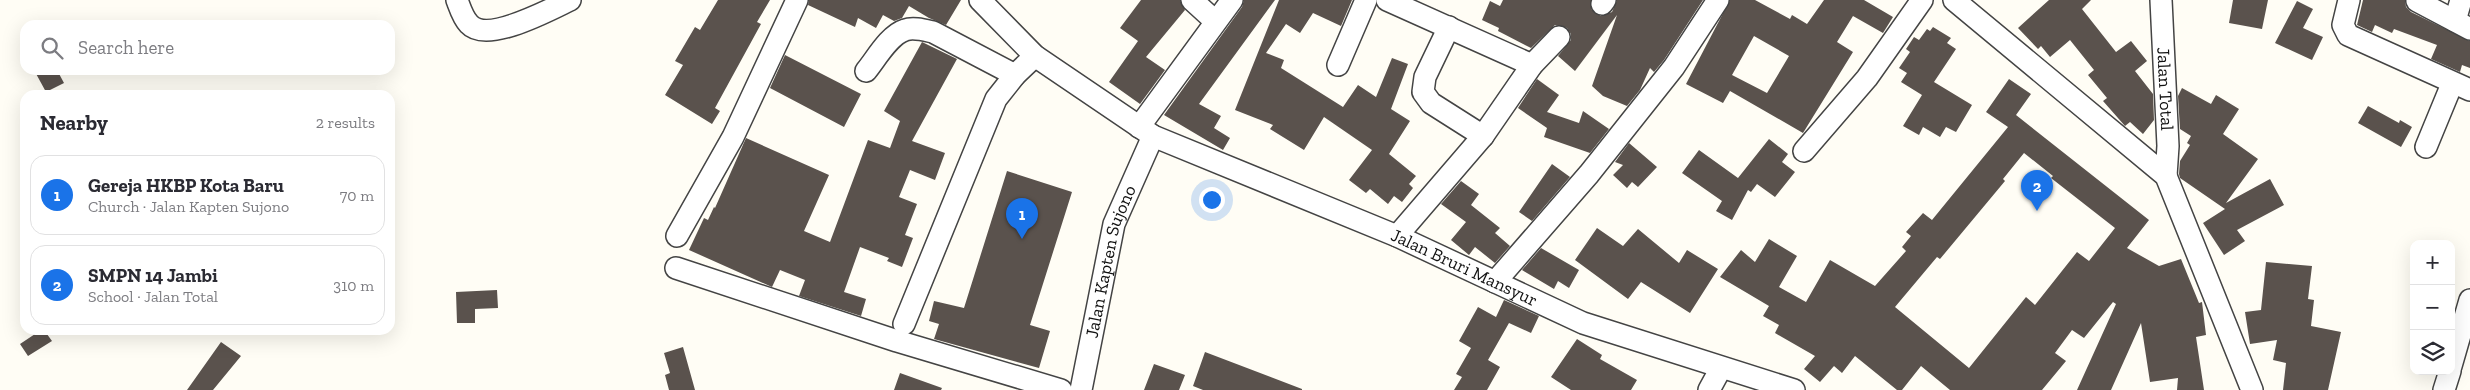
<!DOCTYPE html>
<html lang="en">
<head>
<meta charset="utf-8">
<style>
	:root { --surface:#fff; --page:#f2f2f3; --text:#2b2b33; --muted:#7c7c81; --line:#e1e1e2; --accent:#1a73e8 }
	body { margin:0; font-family:"Zilla Slab",serif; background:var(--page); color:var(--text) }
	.controls { position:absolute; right:15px; bottom:15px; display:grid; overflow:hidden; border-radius:10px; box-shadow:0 5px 20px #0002 }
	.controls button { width:45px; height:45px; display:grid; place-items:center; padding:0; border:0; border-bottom:1px solid var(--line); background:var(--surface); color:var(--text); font:25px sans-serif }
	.you { position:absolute; left:1211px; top:199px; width:18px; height:18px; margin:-12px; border:4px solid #fff; border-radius:50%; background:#1a73e8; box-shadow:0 0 0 8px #1a73e833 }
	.badge { display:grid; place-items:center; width:32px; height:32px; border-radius:50%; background:var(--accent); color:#fff; font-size:16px; font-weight:700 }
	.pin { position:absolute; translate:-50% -41px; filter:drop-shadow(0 1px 2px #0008) }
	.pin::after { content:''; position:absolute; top:26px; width:18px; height:15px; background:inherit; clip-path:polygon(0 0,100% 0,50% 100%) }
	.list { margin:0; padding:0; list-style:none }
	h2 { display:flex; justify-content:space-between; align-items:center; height:65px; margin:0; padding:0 20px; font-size:21px }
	h2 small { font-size:16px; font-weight:400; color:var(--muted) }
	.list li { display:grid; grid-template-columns:32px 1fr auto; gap:15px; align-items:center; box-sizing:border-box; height:80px; margin:0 10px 10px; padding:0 10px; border:1px solid var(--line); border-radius:15px }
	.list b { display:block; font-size:19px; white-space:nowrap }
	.list p { margin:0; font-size:16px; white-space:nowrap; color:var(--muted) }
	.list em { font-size:16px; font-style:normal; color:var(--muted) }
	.icon { flex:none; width:28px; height:28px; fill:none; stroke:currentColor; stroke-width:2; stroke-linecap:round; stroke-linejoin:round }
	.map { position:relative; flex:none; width:2470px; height:390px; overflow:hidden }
	.search { position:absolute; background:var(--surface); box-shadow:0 5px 20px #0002; left:20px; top:20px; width:375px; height:55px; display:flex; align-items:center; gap:12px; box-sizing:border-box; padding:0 18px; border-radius:15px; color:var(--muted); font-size:19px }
	.panel { position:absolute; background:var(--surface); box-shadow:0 5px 20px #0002; left:20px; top:90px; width:375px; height:245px; border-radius:15px }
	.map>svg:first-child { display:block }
</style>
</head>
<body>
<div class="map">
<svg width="2470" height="390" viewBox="0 0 2470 390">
	<rect width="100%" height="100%" fill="#fffdf5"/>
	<!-- building -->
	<path fill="#5a524d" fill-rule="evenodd" d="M718,0h52l-13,22 4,2 -46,84 5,3 -8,13 -47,-29 18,-30 -8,-4 20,-34 5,3z
		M809,0h152l-15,25 -17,-7 -20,-12 -7,12 -8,3 -11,-6 -7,13 -18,-10 -3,9 -47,-22z
		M1141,0h39l5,10 -39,47 19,13 -25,34 -31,-22 29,-41 -18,-13z
		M1244,0h31l-76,104 22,12 -7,12 16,10 -7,12 -59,-35 78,-108z
		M1279,0h73l-11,26 -28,-13 -13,20 -14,-9 -20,29 18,7 -3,8 62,39 15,-22 18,12 16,-39 16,6 -17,45 19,12 -21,33 27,22 -7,8 4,4 -11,14 -8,-6 -6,8 -18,-15 -4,4 -17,-13 23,-30 -48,-33 -20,33 -34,-21 3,-4 -38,-15z
		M1503,0h88v9l10,7 11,-4 5,-12h86l-39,60 -10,12 -4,-4 -10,22 -13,16 -24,-10 -11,-10 25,-71 -42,56 -17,-15 13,-16v-6l-4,-6 -12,-3 -24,23 -33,-17 1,-3 -17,-8 8,-19 10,5z
		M1730,0h25l35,19 2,-4 15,9 17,-24h40l29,17 -10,16 -30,-17 -16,26 16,10 -50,81 -73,-42 -7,12 -37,-19zM1754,36l35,20 -22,37 -35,-18z
		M2049,0h42l-9,9 34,43 15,-11 16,20 -12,10 18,23 1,26 -11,14 -13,-12 -5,4 -22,-25 4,-3 -19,-23 6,-5 -24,-30 -20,17 -9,-11 -3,3 -20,-21z
		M2233,0h35l-6,29 -33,-6z
		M2363,0h42l1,7 5,5 59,29v27l-8,-3 -2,7 -29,-13 6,-14 -43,-16 -2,4 -17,-8 -3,7 -15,-7z
		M2297,1l16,8 -10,19 20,9 -11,23 -37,-17z
		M1933,27l18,11 -4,5 9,6 -22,33 38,23 -16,27 -10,-5 -6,10 -17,-10 -4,8 -16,-9 19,-31 -21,-13 6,-9 -8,-5 11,-16 -4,-3 8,-12 5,3 8,-11 3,2z
		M922,42l35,17 -45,82 33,12 -10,27 -25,-10 -11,27 18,7 -12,31 8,3 -11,29 -15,-6 2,-3 -29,-11 -16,45 22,7 -5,17 -62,-20 6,-16 -25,-10 -8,17 -83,-37 15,-32 4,2 6,-13 1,1 31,-70 83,37 -25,56 26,11 38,-102 22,8 10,-27 -16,-10z
		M785,55l76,39 -17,33 -74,-39z
		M34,70h23l7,13 -18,9z
		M1537,79l22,16 -12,17 32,11 4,-12 26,18 -19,24 -46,-16 3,-9 -29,-20z
		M2009,79l22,15 -15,21 133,105 -22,28 32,18 22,-7 18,44 3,-1 4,33 -10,2 8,53h-27l1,-12 -28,4 -9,-59 -30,67h-34l39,-86 -3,-2 -29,36 -12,-8 -17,23 11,8 -24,29h-92l-29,-24 -19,24h-5l-42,-34 -13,17 -8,-7 -14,16 -16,-13 11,-13 -40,-23 4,-8 -16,-9 6,-10 -49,-29 21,-27 14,12 14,-23 28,17 -18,31 27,15 24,-42 45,26 31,-35 -4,-4 9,-11 -5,-4 17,-19 9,7 76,-93 -22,-15zM2024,153l29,23 -2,2 64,50 -26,33 -12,-9 -42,53 -9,-8 -57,71 -74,-61 42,-50 3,2 65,-78 -2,-2z
		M2182,88l29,16 5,-9 23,14 -16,25 35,25 -32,44 44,-24 14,26 -47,25 8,11 -21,14 -21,-32 22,-14 -45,-31 -1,-4 1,-13 10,-16 -3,-2 4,-7 -11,-7 -2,-33z
		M2368,106l31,17 1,-3 12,7 -11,20 -43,-24z
		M1769,139l19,15 -6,8 13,10 -20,25 -18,-13 -6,8 -3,-2 -16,30 -16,-9 6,-10 -40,-28 17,-23 39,28z
		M1629,143l28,24 -19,20 -6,-5 -5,6 -14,-13 10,-10 -8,-3z
		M1552,164l18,13 -38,44 -13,-9z
		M1007,171l65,21 -42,133 20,6 -11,37 -105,-29 5,-15 -10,-3 5,-20 30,7z
		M1461,181l18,13 -8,11 29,23 -5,5 15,13 -15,17 -20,-16 -6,8 -18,-15 15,-18 -25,-18z
		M1597,228l26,18 15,-17 41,34 8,-13 31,19 -28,44 -49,-31 -13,17 -53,-39z
		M1541,248l38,22 -10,18 -11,-7 -4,8 -32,-19z
		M2266,262l46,4 -4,33 6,1 -3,26 30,6 -13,58h-45l3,-27 -13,-3 4,-20 -27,4 -5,-32 16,-2z
		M497,290l1,18 -23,1v14h-18l-1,-31z
		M1504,300l35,16 -8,17 -22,-10 -21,37 12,7 -13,23h-33l8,-13 -6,-3 15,-26 -12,-7 19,-34 18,10z
		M41,330h3l8,11 -24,15 -8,-12z
		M1577,339l25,16 -2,4 37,21 -6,10h-60l-20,-13z
		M221,342l20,14 -28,34h-26z
		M683,347l12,43h-26l-4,-15 5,-2 -6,-20z
		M1205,352l97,37v1h-99l-10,-4z
		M1154,364l31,11 -6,15h-35z
		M900,373l42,15 -1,2h-47z"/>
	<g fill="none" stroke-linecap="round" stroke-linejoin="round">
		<!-- minor casing -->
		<g stroke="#444" stroke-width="24">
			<g id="minor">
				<path d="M457,0c3,8 6,18 12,24 18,20 82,-15 101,-24"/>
				<path id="s1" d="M980,0l55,56 118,80 244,100 186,87 211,67"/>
				<path d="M1192,0l23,21"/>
				<path d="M1387,0l145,65"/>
				<path d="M1954,0l212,176 86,214"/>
				<path id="s2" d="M2161,0l7,146 -2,30"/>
				<path d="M2349,0l-6,25 5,10 122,55"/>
				<path d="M2417,1l53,28"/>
				<path d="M1602,4l3,-4"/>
				<path d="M2455,21l6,-21"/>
				<path d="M1449,27l-24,50 -2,15 8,11 52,33"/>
				<path d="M1338,65l28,-65"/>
				<path d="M866,71c10,-12 23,-36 39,-41 8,-3 19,0 28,2l82,43"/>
				<path d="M1139,127l93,-127"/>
				<path d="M2426,147l26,-63"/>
				<path d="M1804,151l63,-73 55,-78"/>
				<path d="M677,236l56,-99 64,-137"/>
				<path d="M1397,236l86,-100 49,-71 27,-28"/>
				<path d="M676,268l221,73 164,49"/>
				<path d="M1495,282l94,-108 85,-107 44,-67"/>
				<path d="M904,324l92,-225 19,-24 20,-19"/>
				<path d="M2451,366l19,-66"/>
				<path id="s3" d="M1081,390l33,-166 39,-88"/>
				<path d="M1709,390l12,-22"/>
				<path d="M2444,390l6,-19"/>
			</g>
		</g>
		<!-- minor -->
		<use href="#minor" stroke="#fff" stroke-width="21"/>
	</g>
	<g text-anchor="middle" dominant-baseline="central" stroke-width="5" stroke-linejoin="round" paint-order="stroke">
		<!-- street labels -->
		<g font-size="18" fill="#111" stroke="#fff">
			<text stroke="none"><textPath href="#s2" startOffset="89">Jalan Total</textPath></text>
			<text stroke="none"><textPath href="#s3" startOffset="132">Jalan Kapten Sujono</textPath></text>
			<text stroke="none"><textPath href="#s1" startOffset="559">Jalan Bruri Mansyur</textPath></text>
		</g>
	</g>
</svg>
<div class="controls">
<button>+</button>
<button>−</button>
<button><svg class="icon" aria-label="layers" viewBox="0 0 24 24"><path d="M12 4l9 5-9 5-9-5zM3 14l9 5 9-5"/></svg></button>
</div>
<div class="you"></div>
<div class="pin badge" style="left:1022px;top:239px">1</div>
<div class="pin badge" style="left:2037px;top:211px">2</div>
<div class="search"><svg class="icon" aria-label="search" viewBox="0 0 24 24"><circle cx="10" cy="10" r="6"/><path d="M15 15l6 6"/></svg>Search here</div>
<section class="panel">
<h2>Nearby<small>2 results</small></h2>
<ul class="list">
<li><span class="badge">1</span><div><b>Gereja HKBP Kota Baru</b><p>Church · Jalan Kapten Sujono</p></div><em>70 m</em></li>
<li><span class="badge">2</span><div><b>SMPN 14 Jambi</b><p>School · Jalan Total</p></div><em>310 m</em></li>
</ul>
</section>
</div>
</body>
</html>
